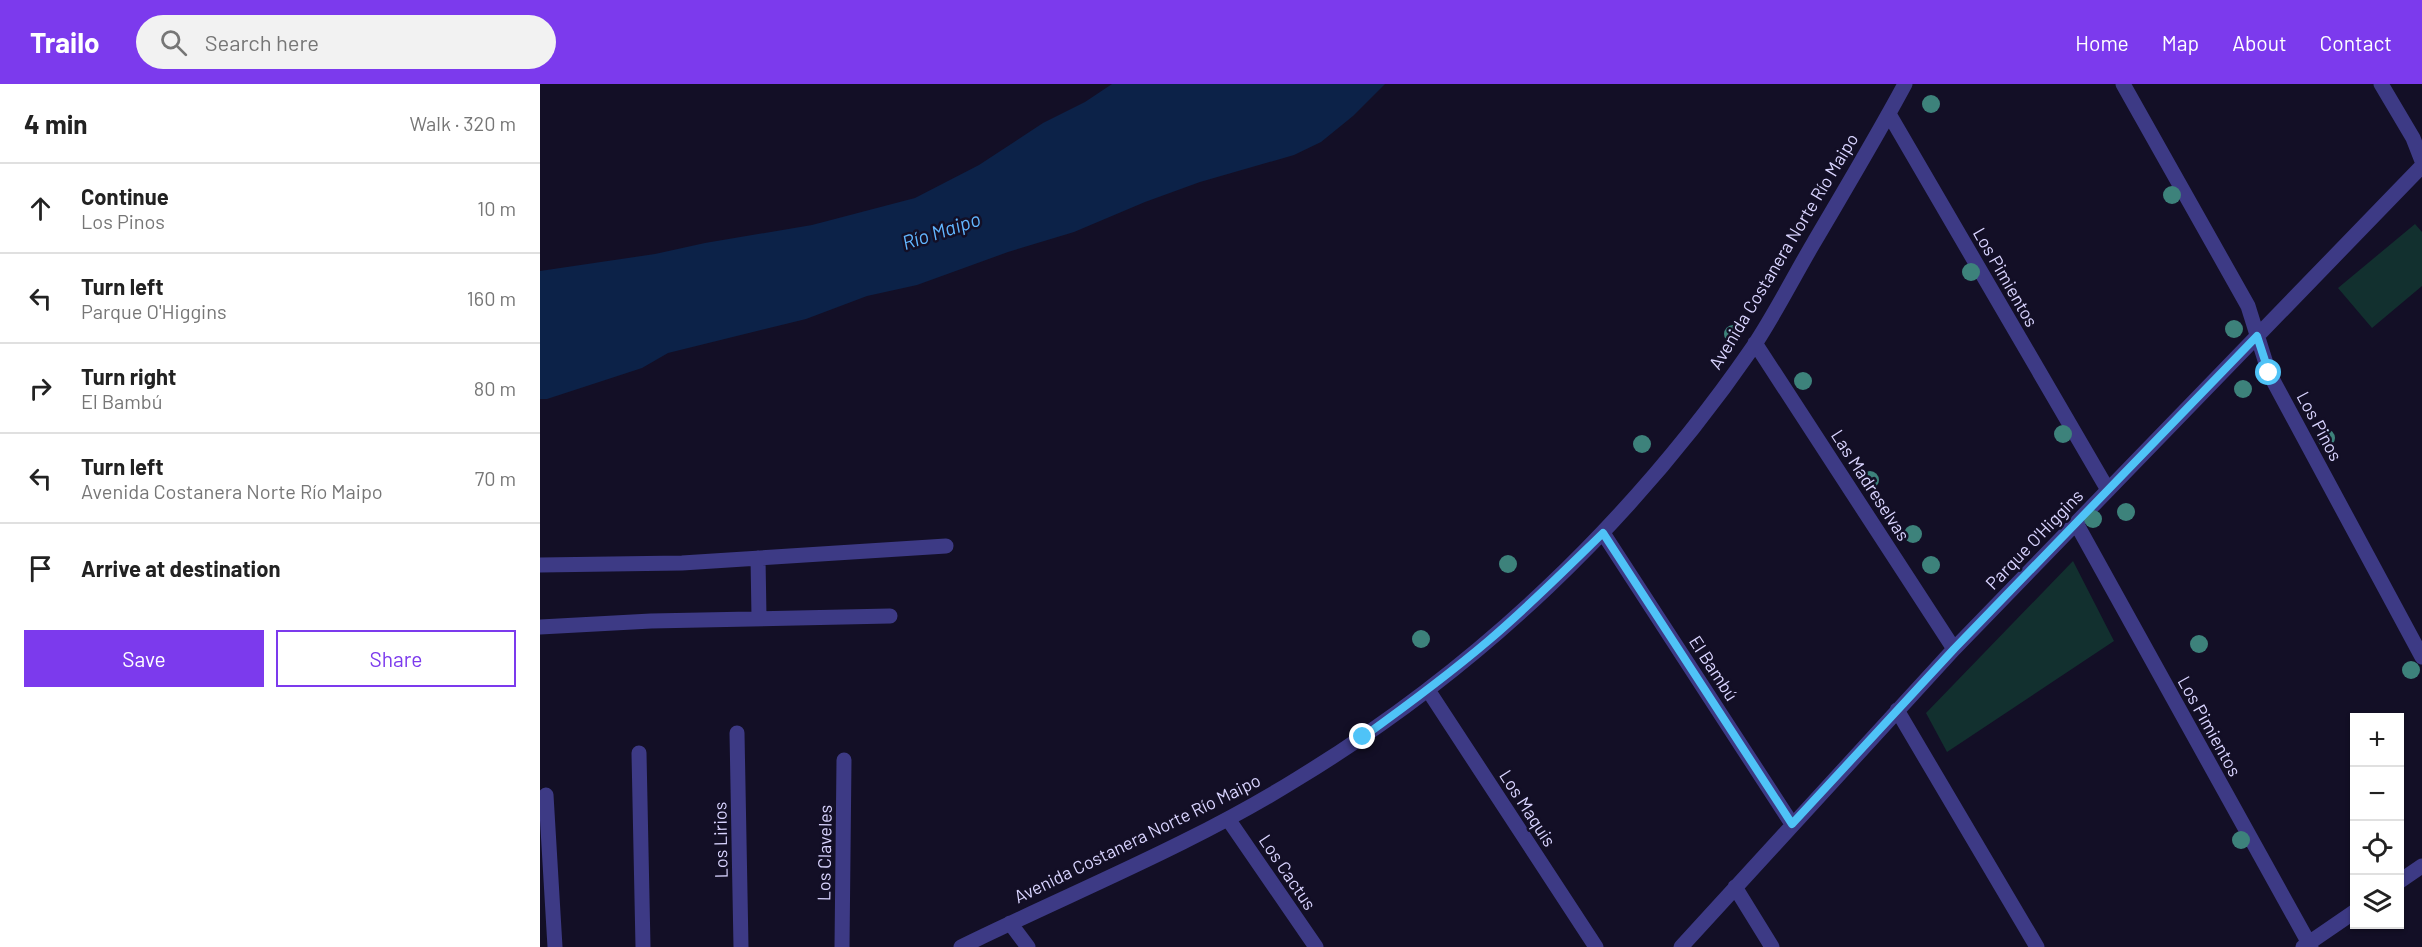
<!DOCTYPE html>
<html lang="en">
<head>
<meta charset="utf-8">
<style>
	:root { --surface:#fff; --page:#f2f2f2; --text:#222; --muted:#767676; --line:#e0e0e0; --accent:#7c3aed }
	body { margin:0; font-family:Barlow,sans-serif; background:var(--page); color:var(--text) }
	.controls { position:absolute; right:18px; bottom:18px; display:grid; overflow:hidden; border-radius:0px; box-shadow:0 2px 4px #0004 }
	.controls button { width:54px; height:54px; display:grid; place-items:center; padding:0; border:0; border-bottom:2px solid var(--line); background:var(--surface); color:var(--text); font:30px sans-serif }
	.stop { position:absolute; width:18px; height:18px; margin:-14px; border:4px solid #4fc3f7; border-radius:50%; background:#fff }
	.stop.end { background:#4fc3f7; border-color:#fff; box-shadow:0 2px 6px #0008 }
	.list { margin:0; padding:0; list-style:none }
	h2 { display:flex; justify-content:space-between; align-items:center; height:78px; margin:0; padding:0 24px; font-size:26px }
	h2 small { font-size:20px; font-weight:400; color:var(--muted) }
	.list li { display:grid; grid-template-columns:39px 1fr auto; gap:18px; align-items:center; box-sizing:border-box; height:90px; padding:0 24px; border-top:2px solid var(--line) }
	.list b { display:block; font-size:22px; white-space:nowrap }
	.list p { margin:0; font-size:20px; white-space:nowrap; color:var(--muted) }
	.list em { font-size:20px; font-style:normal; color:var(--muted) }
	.actions { display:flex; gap:12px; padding:18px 24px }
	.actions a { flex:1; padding:14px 0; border:2px solid var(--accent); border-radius:0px; text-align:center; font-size:21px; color:var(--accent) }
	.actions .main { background:var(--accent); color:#fff }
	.icon { flex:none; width:33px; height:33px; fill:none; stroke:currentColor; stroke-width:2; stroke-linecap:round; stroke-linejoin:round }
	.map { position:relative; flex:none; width:1882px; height:863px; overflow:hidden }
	header { display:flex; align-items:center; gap:36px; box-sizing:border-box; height:84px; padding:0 30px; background:var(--accent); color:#fff }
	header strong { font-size:28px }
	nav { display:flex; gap:33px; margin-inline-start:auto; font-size:21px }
	.search { width:420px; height:54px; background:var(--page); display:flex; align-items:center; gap:15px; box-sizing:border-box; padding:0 21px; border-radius:33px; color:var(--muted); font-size:22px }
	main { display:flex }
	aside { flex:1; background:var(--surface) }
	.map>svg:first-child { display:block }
</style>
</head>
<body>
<header>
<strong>Trailo</strong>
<div class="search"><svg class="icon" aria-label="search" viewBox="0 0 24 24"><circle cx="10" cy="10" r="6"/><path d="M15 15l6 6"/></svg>Search here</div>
<nav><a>Home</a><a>Map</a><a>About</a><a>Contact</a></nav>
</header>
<main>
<aside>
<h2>4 min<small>Walk · 320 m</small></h2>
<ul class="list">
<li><svg class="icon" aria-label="ahead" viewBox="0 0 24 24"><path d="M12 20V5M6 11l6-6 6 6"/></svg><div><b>Continue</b><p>Los Pinos</p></div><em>10 m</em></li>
<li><svg class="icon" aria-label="left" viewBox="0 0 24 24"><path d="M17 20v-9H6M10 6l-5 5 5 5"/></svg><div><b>Turn left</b><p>Parque O'Higgins</p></div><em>160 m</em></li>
<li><svg class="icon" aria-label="right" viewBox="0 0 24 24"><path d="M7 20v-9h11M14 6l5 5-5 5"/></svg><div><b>Turn right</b><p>El Bambú</p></div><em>80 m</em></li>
<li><svg class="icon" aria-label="left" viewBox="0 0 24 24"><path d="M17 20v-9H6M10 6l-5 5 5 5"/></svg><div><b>Turn left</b><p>Avenida Costanera Norte Río Maipo</p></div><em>70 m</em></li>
<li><svg class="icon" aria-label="arrive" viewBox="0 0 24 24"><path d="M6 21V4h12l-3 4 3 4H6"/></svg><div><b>Arrive at destination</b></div></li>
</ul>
<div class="actions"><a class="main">Save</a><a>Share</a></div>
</aside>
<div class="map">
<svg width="1882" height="863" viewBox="0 0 1882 863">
	<rect width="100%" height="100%" fill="#130f26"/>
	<!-- green -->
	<path fill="#12302f" d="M1875,140l7,8v54l-50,42 -34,-40z
		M1533,477l41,80 -167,111 -21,-39z"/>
	<!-- water -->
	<path fill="#0c2248" d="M572,0h273l-32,32 -32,26 -27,13 -94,27 -55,20 -71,30 -66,20 -91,33 -50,11 -61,23 -138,34 -26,15 -95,31h-7v-128l115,-17 50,-11 107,-18 103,-27 64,-33 64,-42 42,-21z"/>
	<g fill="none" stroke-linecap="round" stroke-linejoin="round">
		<!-- street -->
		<path stroke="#3d3a85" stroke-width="15" d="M1583,0l125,222 21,67 153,284
			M1841,0l32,54 9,23
			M1349,30l219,376
			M1215,259l199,306
			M1536,439l235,424
			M1063,449l189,291
			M218,474l1,59
			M0,481l142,-2 264,-17
			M0,543l111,-6 239,-5
			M888,606l168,257
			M1357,626l140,237
			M197,649l4,214
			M99,669l4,194
			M6,711l9,152
			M688,735l88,128
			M1860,797l22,-15
			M1195,803l37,60
			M470,839l18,24
			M302,863l2,-187
			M421,863c112,-55 230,-102 336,-168 181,-110 336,-258 456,-432 22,-33 40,-69 60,-103 31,-53 63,-106 92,-160
			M1141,863l273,-298 468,-483
			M1763,863l51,-35"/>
	</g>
	<!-- trees -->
	<g fill="#3d827b">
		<circle cx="1391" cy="20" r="9"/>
		<circle cx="1632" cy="111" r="9"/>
		<circle cx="1431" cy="188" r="9"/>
		<circle cx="1694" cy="245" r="9"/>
		<circle cx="1193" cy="250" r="9"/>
		<circle cx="1263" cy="297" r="9"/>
		<circle cx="1703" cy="305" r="9"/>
		<circle cx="1523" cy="350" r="9"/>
		<circle cx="1786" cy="354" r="9"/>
		<circle cx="1102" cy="360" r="9"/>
		<circle cx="1330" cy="396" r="9"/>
		<circle cx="1586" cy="428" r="9"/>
		<circle cx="1553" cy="435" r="9"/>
		<circle cx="1373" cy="450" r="9"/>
		<circle cx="968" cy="480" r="9"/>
		<circle cx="1391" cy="481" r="9"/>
		<circle cx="881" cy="555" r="9"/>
		<circle cx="1659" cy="560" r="9"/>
		<circle cx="1871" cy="586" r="9"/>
		<circle cx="1701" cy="756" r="9"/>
	</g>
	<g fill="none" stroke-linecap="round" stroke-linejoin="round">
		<!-- route -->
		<path stroke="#4fc3f7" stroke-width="8" d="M823,653c43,-31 85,-62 125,-96 40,-34 77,-71 115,-108l189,291 162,-175 303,-313 12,37"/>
	</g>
	<g text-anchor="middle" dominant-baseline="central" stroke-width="5" stroke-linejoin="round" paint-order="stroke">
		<!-- street labels -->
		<g font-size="18" fill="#d9d4ff" stroke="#130f26">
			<text transform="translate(1243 167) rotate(-59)">Avenida Costanera Norte Río Maipo</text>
			<text transform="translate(1466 193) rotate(60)">Los Pimientos</text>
			<text transform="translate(1780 342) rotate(62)">Los Pinos</text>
			<text transform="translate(1331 401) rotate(57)">Las Madreselvas</text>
			<text transform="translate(1494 455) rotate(-46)">Parque O'Higgins</text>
			<text transform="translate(1174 584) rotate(57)">El Bambú</text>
			<text transform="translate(1670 642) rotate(61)">Los Pimientos</text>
			<text transform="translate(988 724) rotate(57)">Los Maquis</text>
			<text transform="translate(597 754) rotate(-26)">Avenida Costanera Norte Río Maipo</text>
			<text transform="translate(180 756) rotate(-91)">Los Lirios</text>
			<text transform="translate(284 769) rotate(-89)">Los Claveles</text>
			<text transform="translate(748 788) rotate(56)">Los Cactus</text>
		</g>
		<!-- water labels -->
		<g font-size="20" font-style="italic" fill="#62b6ff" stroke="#130f26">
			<text transform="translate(401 146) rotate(-18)">Río Maipo</text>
		</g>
	</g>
</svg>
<div class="controls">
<button>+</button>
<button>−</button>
<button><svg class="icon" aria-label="locate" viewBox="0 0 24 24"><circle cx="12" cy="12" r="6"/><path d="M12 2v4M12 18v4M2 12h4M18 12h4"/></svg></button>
<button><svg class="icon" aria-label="layers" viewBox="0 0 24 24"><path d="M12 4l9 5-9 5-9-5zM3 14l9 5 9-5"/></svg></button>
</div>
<div class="stop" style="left:1729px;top:289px"></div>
<div class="stop end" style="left:823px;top:653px"></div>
</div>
</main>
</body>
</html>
